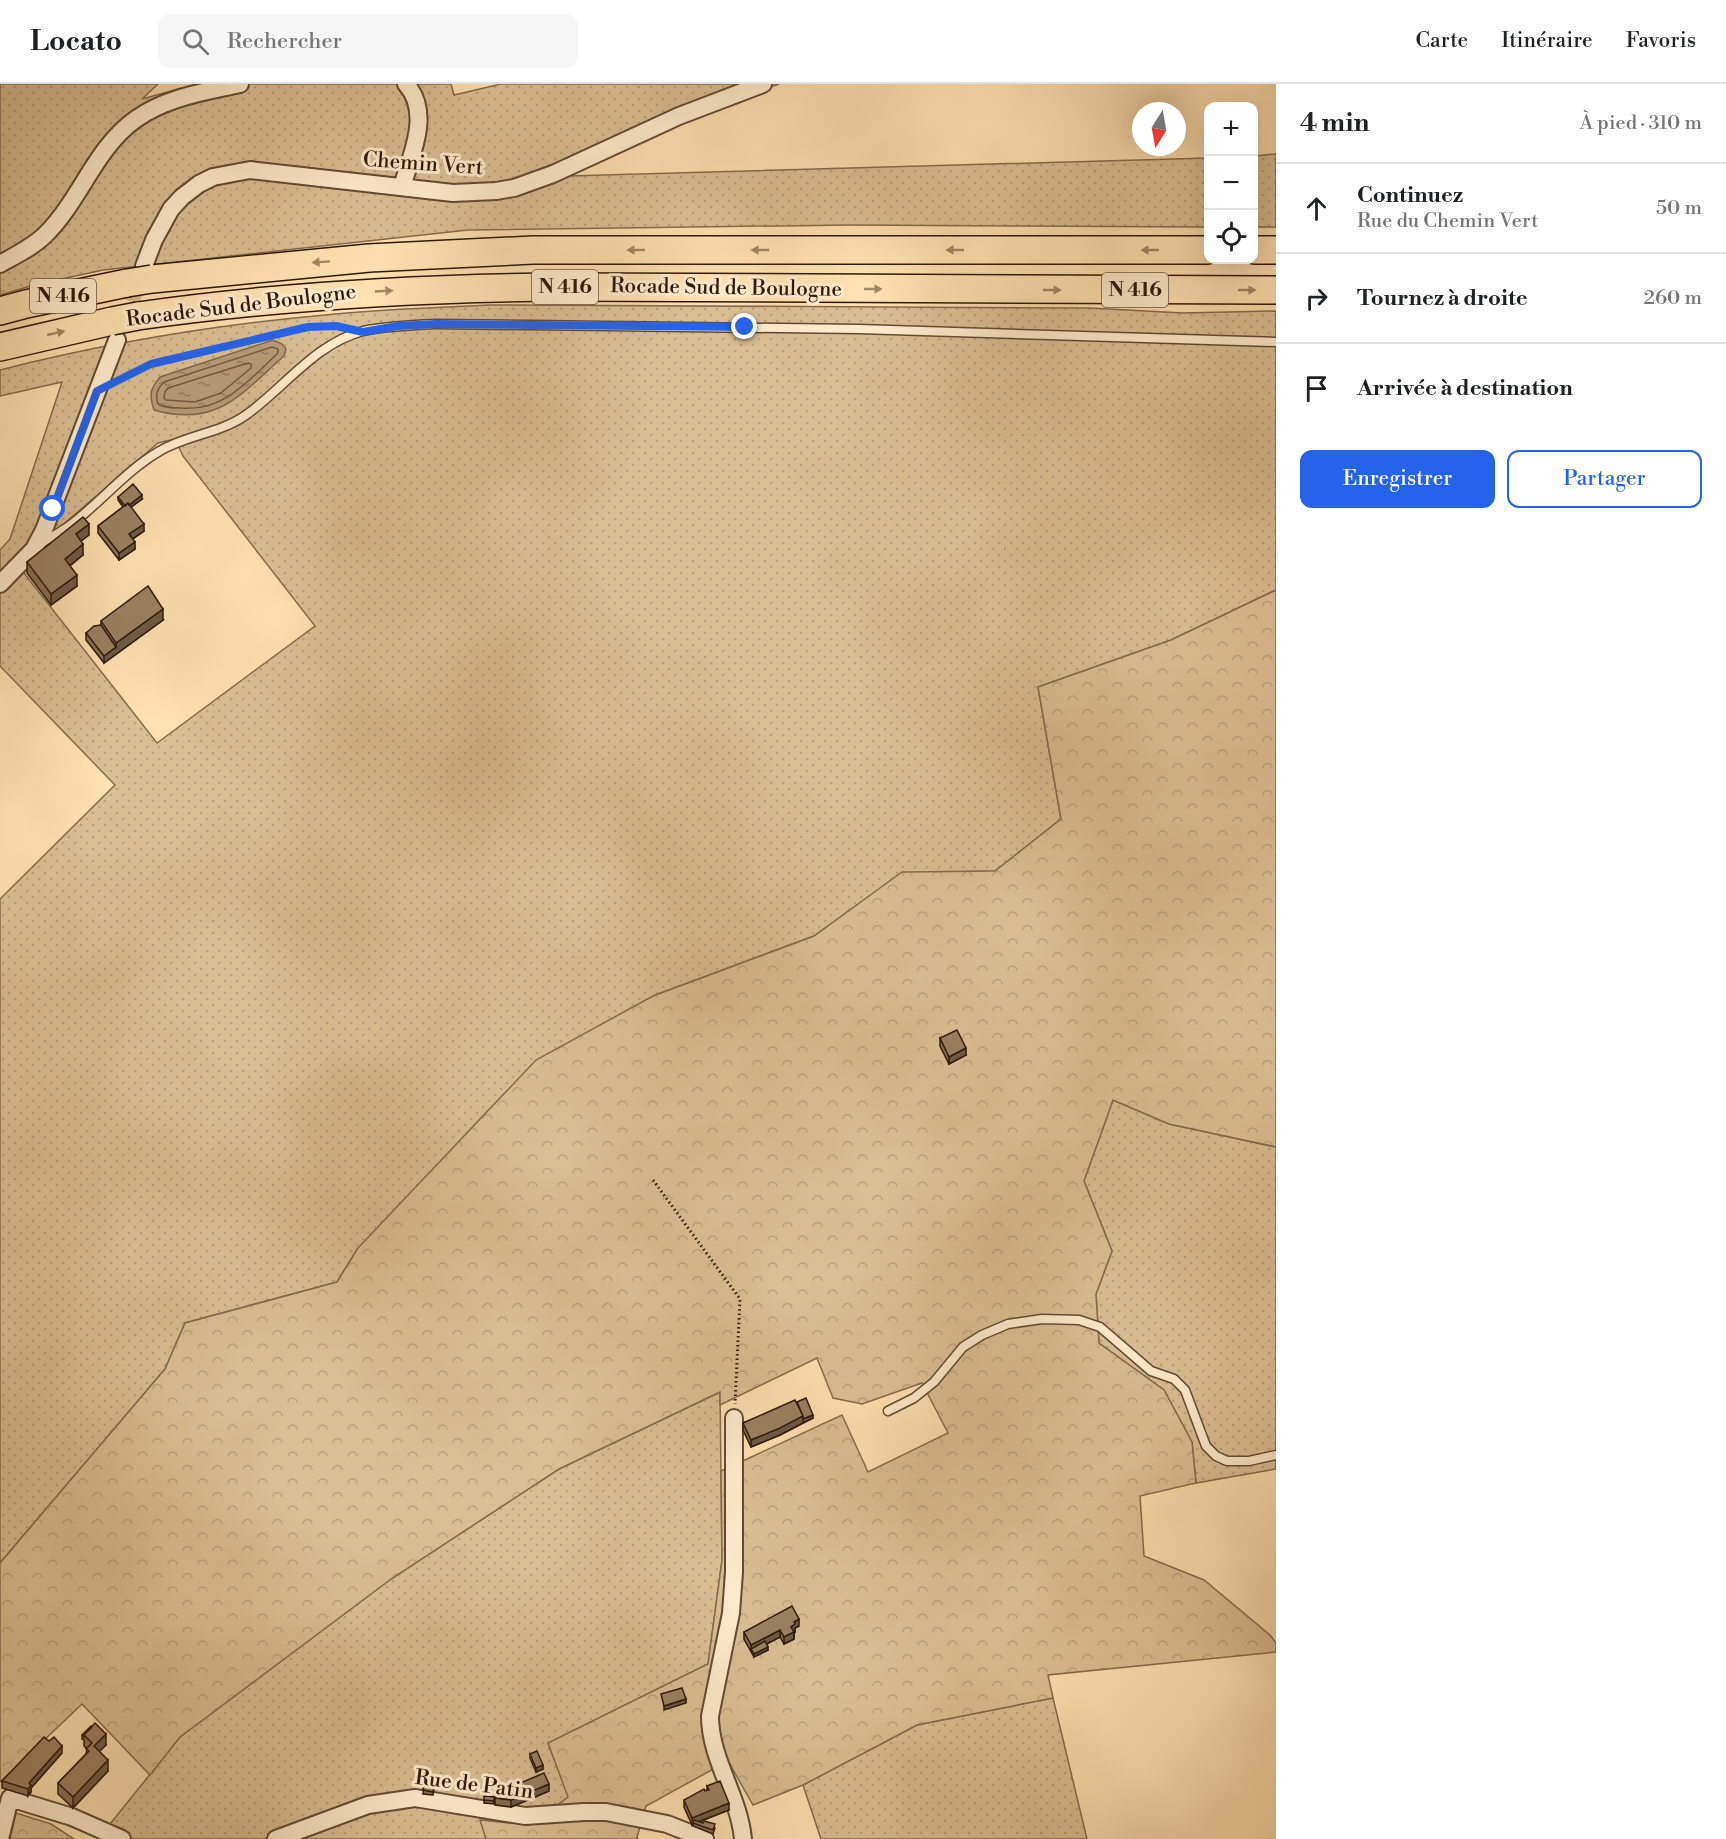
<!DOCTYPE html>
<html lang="fr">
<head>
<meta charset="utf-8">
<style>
	:root { --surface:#fff; --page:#f6f6f6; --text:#202124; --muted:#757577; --line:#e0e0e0; --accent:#2563eb }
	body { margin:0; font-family:"Libre Bodoni",serif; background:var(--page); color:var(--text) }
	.controls { position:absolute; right:18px; top:18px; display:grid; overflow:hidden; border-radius:12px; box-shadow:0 6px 24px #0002 }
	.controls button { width:54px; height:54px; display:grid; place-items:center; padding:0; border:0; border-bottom:2px solid var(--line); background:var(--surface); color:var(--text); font:30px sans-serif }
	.compass { position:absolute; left:1132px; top:18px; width:54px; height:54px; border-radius:50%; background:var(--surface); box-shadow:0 6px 24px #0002; rotate:191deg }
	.stop { position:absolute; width:18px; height:18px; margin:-14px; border:4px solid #2563eb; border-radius:50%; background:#fff }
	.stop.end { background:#2563eb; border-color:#fff; box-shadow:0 2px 6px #0008 }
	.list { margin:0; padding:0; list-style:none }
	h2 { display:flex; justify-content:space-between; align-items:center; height:78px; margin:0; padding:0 24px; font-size:26px }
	h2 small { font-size:20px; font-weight:400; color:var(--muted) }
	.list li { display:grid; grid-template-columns:39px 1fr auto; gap:18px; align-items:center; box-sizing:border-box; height:90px; padding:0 24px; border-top:2px solid var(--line) }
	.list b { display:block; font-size:22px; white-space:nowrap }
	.list p { margin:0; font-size:20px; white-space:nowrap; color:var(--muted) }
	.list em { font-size:20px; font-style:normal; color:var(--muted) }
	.actions { display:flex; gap:12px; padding:18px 24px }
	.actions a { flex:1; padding:14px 0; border:2px solid var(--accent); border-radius:12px; text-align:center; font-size:21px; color:var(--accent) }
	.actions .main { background:var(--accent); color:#fff }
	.icon { flex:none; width:33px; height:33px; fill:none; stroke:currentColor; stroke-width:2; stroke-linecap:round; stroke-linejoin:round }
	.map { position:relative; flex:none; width:1276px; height:1755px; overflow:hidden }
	header { display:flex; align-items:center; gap:36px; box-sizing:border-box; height:84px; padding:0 30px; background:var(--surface); border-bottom:2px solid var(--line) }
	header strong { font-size:28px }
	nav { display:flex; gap:33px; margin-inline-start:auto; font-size:21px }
	.search { width:420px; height:54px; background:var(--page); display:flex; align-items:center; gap:15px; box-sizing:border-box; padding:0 21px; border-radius:12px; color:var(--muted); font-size:22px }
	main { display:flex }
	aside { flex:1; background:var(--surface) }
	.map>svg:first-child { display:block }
</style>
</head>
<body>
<header>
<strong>Locato</strong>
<div class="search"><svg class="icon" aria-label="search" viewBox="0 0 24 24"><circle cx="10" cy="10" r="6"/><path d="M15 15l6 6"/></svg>Rechercher</div>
<nav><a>Carte</a><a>Itinéraire</a><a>Favoris</a></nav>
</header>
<main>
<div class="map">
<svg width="1276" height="1755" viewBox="0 0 1276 1755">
	<defs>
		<pattern id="grass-dots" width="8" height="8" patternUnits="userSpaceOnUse" patternTransform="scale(1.5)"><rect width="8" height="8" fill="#dbbf94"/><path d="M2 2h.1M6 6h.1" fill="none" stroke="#bca37e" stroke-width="1.8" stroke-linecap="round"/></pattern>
		<pattern id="forest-crowns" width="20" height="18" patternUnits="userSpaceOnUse" patternTransform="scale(1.5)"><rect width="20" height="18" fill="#dbbf94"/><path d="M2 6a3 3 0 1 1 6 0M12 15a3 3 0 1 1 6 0" fill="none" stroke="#bca37e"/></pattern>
		<pattern id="water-ripples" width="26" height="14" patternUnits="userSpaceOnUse" patternTransform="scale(1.5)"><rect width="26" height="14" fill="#b89d78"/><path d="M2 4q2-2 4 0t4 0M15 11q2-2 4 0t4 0" fill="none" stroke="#967f61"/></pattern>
	</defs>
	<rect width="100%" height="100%" fill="#ffe1b1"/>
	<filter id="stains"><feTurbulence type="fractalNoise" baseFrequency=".00333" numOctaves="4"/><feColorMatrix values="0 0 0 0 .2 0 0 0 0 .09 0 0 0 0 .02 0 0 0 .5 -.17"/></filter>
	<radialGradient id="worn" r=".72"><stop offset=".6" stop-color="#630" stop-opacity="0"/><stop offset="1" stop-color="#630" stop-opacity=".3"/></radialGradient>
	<!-- grass -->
	<path fill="url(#grass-dots)" stroke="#846c4e" stroke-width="1.5" fill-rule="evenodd" d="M0,0h158l-16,15 54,-15h255l3,11 47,-11h278l-101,38 -110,54 640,-18v69l-359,-2 -381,5 -365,40 -69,15 -34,10z
		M1276,70v73h-22v-71z
		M489,221l600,3 94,5 93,-2v279l-105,50 -133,47 23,132 -66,52 -93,2 -88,63 -161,60 -295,252 -21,34 -152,41 -20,46 -165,194v-664l115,-114 -115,-119v-116l10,-11 52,-157 -62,14v-26c106,-27 215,-45 325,-55 54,-6 109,-7 164,-10zM175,355l8,17 132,170 -158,117 -140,-179 141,-121z
		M1113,1016l56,24 107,23v322l-80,14 -4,-41 -28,-52 -65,-47 -3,-49 16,-43 -28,-70z
		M720,1308l2,168 -14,104 -160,79 21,54 -39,28 -49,-5 5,19h-388l82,-102 211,-158 168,-110z
		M1053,1614l34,141h-266l-18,-54 114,-60z"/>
	<!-- forest -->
	<path fill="url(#forest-crowns)" stroke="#846c4e" stroke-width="1.5" d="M1276,506v557l-107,-23 -56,-24 -29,81 28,70 -16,43 3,49 65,47 28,52 4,41 -56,13 4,60 60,24 66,55 6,8v9l-228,23 5,23 -136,27 -114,60 -50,20 -25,-44 -82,45 -9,31 1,2h-152l-6,-19 50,5 38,-28 -20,-54 160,-79 14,-104 -1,-89 121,-56 26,57 80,-39 -26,-50 -60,21 -29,-6 -16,-40 -97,47v-13l-161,77 -168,110 -211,158 -30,38 -68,-71 -82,78v-219l165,-194 20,-46 152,-41 21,-34 178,-188 117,-64 161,-60 88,-64 93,-1 66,-52 -23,-132 133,-47z
		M16,1729l35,11 23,15h-64z"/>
	<!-- water -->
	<path fill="url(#water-ripples)" stroke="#80684c" stroke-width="1.5" d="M273,256l9,4 4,5 -2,7c-43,38 -67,72 -130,54 -5,-15 -4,-21 6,-33z"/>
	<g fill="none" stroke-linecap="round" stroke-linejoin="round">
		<!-- shore -->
		<path stroke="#725a40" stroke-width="1.5" d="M272,263l6,2v4c-29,27 -54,59 -97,55 -8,0 -16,0 -23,-4 -3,-9 -1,-15 6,-22z
			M248,279l3,1v4l-30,25 -26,9 -29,-2 -2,-2 1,-6 3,-4z"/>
		<!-- minor-tunnel -->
		<path stroke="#d5b98f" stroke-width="16" stroke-dasharray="16 8" stroke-linecap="butt" d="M123,240l18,-49"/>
		<!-- service casing -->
		<g stroke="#624a33" stroke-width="11">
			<path id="service" d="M40,460c13,-8 27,-15 38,-25 27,-22 50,-49 80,-67 27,-17 61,-18 88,-37 38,-27 70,-72 117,-84 24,-5 49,-6 73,-7l423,5 417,13
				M888,1327l26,-13 20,-16 29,-35 19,-12 26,-11 34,-5 37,1 21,7 51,44 23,8 11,11 21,56 10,10 11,5h22l27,-6"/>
		</g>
		<!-- minor casing -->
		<g stroke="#624a33" stroke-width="20">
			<path id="minor" d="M402,103c9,-32 30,-74 4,-103
				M0,180c16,-9 33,-17 46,-30 35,-35 49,-86 90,-115 31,-22 69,-27 104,-35
				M144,182l10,-26 17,-31 11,-12 17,-13 14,-7 37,-7 203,23 43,-2 18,-3 39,-14 126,-58 84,-32
				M0,500l34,-35 10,-19 73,-190
				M734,1334v154l-3,41 -21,103c0,43 29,80 33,123
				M0,1755l10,-41 62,19 50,22
				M276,1755l92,-34 47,-7 110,18 59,-4h22l61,12 38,15"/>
		</g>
		<!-- trunk casing -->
		<g stroke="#2d1809" stroke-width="30">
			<path id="trunk" d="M1254,166h22
				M152,195l217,-21 164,-8h675
				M0,227l26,-7 101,-21
				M138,232c141,-20 279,-28 422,-29l716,3
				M0,263l112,-26"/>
		</g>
		<!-- path -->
		<path stroke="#2d1809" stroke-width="3" stroke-dasharray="1.5 3" stroke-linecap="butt" d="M121,295l30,-15 157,-37 12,-2 17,1
			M653,1096l87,119 -5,105"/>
		<!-- service -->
		<use href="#service" stroke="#ffeccc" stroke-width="8"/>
		<!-- minor -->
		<use href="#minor" stroke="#ffeccc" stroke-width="16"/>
		<!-- trunk -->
		<use href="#trunk" stroke="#ffe1b1" stroke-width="27"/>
		<!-- trunk-bridge casing -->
		<g stroke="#2d1809" stroke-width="30" stroke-linecap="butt">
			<path id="trunk-bridge" d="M127,199l25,-4
				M112,237l26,-5"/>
		</g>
		<!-- trunk-bridge -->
		<use href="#trunk-bridge" stroke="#ffe1b1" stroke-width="27"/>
	</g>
	<!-- wall -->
	<path fill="#846f53" stroke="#2d1809" stroke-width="1.5" d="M118,413l24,2 -11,8 13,24 -11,8 2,10 -16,11 -21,-27v-7l25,-19 -5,-7z
		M89,451l-8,6 2,14 -13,11 7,20 -26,19 -24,-32v-11z
		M163,536l-59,43 -18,-23v-7l15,-8v-4z
		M940,954l26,17 -17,9 -9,-18z
		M797,1318l16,16 -33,17 -29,12 -8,-17v-7z
		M799,1542l-4,2v4h-1v7l-10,5 -4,-7 -14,7 2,6 -14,7 -10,-18v-7z
		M82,1651l24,10 -7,6 9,20 -35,37 -15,-14v-11l28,-29 1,-5 -3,-3v-6l-2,-1z
		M62,1669l-31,35v4l-3,4 -26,-8v-7z
		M530,1670l13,15 -7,3 -6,-14z
		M424,1699l10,5 -1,7 -10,-1z
		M707,1702l22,24 -30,12 16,6 -2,6 -20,-8v-2l-1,1 -8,-18v-7l23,-10z
		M504,1706l45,1 -38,16 -16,-2v-7z
		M494,1713v7l-10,-1v-3z"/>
	<!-- shaded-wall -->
	<path fill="#6c5a43" stroke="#2d1809" stroke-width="1.5" d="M142,411v4l-16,12v-3z
		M89,440v11l-13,10v-11z
		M144,440v7l-15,10v-7z
		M135,458v7l-16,11v-7z
		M83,460v11l-18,14v-10z
		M77,491v11l-26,19v-11z
		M163,525v11l-59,43v-7l12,-9v-4z
		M966,964v7l-17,9v-7z
		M813,1331v3l-10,5v-4z
		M803,1332v7l-23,12 -29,12v-7z
		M799,1535v7l-4,2v4h-1v7l-10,5v-7l10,-15z
		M780,1546v7l-27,14 -2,-2v-4z
		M768,1563v3l-14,7v-3z
		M686,1615v4l-22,7v-4z
		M106,1650v11l-12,12v-11z
		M62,1662v7l-31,35v4l-3,4 1,-13z
		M108,1676v11l-35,37v-11z
		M543,1681v4l-7,3v-4z
		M549,1700v7l-38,16v-7z
		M729,1719v7l-34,13h-2v1l-1,1v-7z"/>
	<!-- building -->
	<path fill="#9a8160" stroke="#2d1809" stroke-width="1.5" d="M133,400l9,11 -13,10 -1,-2 -3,3 -7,-9z
		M128,419l16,21 -15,10 6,8 -16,11 -21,-27z
		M83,433l6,7 -13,10 7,10 -18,15 12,16 -26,19 -24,-32z
		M148,502l15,23 -47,34 -15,-22z
		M101,541l15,22 -12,9 -18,-23 8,-7z
		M957,946l9,18 -17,9 -9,-19z
		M806,1314l7,17 -10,4v-3l-6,-14z
		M795,1316l8,16 -23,12 -29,12 -8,-17z
		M792,1522l7,13 -5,3 1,2 -4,3 3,5 -10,5 -4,-7 -29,15 -7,-13z
		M765,1557l3,6 -14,7 -3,-5z
		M682,1604l4,11 -22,7 -3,-12z
		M95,1639l11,11 -12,12 14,14 -35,37 -15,-14 31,-32 -3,-2 6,-6 -8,-8z
		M91,1642l1,1 -8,8v2l-2,-2z
		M44,1653l5,4 5,-4 8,9 -33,37 2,2 -3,4 -26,-8z
		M537,1667l6,14 -7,3 -6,-14z
		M544,1689l5,11 -38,16 -16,-2 1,-10 8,2z
		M720,1697l9,22 -37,15 -8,-18 20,-11 1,2 4,-1 -2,-4z
		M424,1699l10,2 -1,7 -10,-2z
		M484,1712l10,1v4l-10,-1z
		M694,1736l9,3 1,-2 11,3 -2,6 -20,-7z"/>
	<!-- one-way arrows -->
	<defs><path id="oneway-solid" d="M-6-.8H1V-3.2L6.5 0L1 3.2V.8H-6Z" transform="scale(1.5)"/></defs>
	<g fill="#a08765">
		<use href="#oneway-solid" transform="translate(636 166) rotate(180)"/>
		<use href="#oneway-solid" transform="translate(760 166) rotate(-180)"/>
		<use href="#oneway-solid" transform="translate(955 166) rotate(-180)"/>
		<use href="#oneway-solid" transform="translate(1150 166) rotate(180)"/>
		<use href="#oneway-solid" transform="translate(321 178) rotate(176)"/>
		<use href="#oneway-solid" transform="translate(873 205)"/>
		<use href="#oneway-solid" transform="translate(1052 206)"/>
		<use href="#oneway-solid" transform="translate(1247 206)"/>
		<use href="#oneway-solid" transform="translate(384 207) rotate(-3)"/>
		<use href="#oneway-solid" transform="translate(56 249) rotate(-13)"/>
	</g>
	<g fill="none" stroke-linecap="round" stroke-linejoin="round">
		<!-- route -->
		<path stroke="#2563eb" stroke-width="8" d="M53,425l44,-118 54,-27 157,-37 28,-1 27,6 35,-6 38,-2 309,3"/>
	</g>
	<g text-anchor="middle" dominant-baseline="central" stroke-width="6" stroke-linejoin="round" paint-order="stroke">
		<!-- shield labels -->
		<g fill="#ffeccc" stroke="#6c5844" stroke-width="1.5">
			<rect x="532" y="186" width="66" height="34" rx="4.5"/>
			<rect x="1102" y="189" width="66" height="34" rx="4.5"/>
			<rect x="30" y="195" width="66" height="34" rx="4.5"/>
		</g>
		<g font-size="20" font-weight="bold" fill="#2d1809">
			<text x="565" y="203">N 416</text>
			<text x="1135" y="206">N 416</text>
			<text x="63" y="212">N 416</text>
		</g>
		<!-- street labels -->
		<g font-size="21" fill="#2d1809" stroke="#ffeccc">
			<text transform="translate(423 80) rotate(4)">Chemin Vert</text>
			<text transform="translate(726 204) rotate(1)">Rocade Sud de Boulogne</text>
			<text transform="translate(241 222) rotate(-7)">Rocade Sud de Boulogne</text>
			<text transform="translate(474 1701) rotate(7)">Rue de Patin</text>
		</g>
	</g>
	<rect width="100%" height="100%" filter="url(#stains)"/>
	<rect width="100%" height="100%" fill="url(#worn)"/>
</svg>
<div class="controls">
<button>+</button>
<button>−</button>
<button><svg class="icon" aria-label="locate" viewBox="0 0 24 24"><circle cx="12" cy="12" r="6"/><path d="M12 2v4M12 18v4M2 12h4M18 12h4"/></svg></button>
</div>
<svg class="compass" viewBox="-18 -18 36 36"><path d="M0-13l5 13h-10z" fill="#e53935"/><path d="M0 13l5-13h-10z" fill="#757577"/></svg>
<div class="stop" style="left:53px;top:425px"></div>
<div class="stop end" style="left:745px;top:243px"></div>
</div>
<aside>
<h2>4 min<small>À pied · 310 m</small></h2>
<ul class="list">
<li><svg class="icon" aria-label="ahead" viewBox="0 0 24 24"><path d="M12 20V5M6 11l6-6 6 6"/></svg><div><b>Continuez</b><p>Rue du Chemin Vert</p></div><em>50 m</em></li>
<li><svg class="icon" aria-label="right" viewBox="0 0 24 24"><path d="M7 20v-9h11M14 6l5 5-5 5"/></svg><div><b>Tournez à droite</b></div><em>260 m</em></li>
<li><svg class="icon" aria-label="arrive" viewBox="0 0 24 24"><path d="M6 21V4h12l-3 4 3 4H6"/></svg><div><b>Arrivée à destination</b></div></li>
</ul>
<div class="actions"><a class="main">Enregistrer</a><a>Partager</a></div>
</aside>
</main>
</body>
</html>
